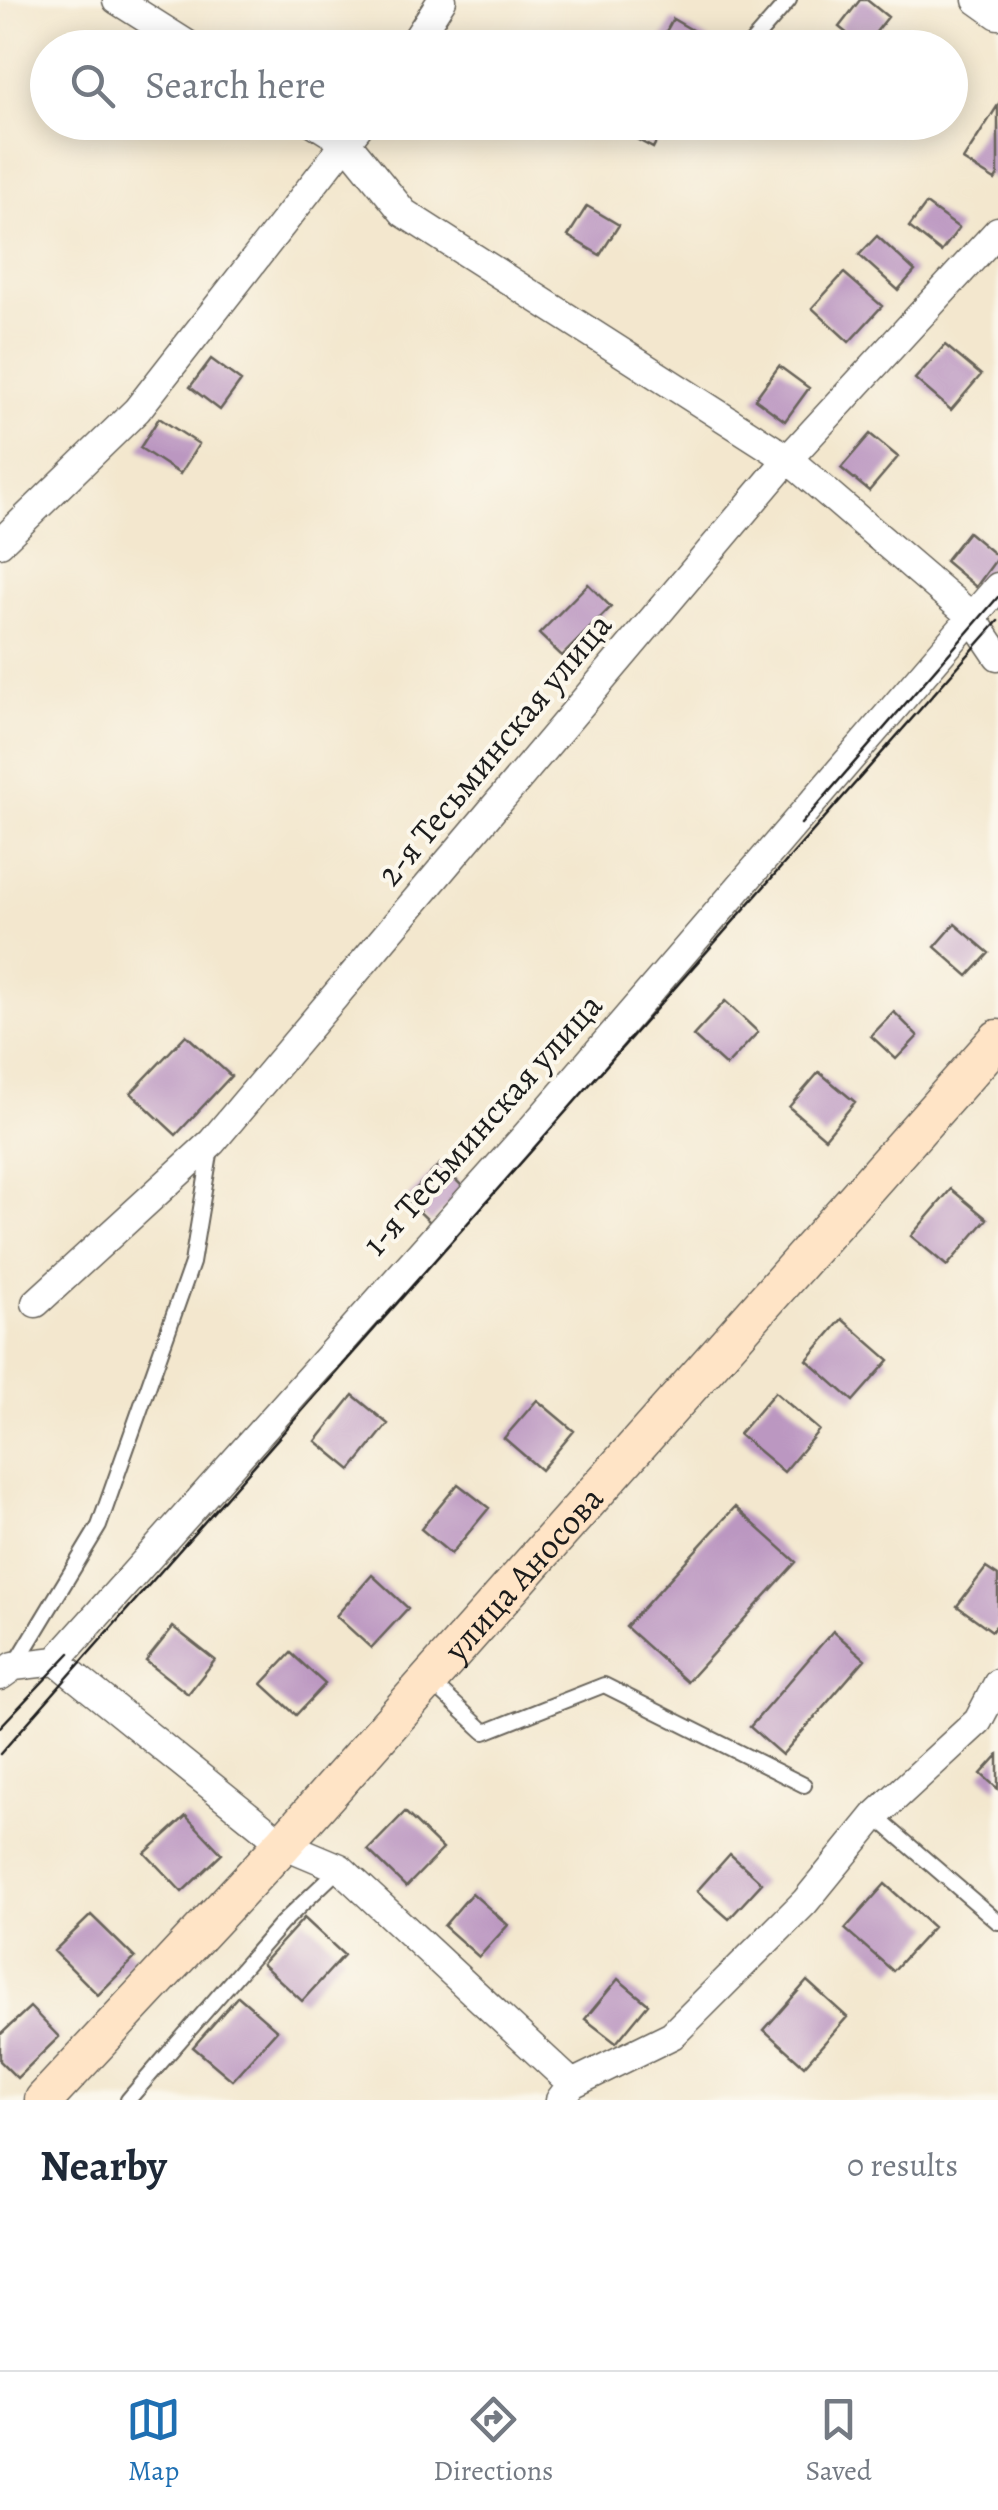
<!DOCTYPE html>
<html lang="en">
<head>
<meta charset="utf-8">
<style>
	:root { --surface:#fff; --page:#f2f2f3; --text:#1f2937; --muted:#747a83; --line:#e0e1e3; --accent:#1f6fb2 }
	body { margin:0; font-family:Alegreya,serif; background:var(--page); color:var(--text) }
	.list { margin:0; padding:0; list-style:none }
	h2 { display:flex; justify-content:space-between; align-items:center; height:130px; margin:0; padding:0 40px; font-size:42px }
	h2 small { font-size:32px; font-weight:400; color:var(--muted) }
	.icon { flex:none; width:55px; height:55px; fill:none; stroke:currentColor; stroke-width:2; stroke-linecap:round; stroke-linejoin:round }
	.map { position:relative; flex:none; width:998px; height:2100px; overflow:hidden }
	.search { position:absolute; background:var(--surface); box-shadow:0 5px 25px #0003; left:30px; right:30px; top:30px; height:110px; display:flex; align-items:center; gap:25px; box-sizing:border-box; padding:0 35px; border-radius:55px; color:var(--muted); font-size:38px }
	.sheet { height:270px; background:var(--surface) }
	nav { display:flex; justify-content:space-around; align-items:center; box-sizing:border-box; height:140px; border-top:2px solid var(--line); background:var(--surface); font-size:28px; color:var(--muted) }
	nav a { display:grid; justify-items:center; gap:5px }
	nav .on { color:var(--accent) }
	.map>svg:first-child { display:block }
</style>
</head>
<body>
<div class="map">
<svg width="998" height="2100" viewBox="0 0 998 2100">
	<rect width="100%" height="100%" fill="#fbf7ec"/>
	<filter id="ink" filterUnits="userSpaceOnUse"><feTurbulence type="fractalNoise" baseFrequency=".01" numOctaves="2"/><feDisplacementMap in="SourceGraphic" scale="20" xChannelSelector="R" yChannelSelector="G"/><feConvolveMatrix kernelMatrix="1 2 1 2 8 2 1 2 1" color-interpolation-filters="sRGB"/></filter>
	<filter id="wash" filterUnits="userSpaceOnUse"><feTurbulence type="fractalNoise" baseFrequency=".0048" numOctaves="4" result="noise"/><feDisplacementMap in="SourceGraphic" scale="40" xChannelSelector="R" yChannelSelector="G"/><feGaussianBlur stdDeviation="2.25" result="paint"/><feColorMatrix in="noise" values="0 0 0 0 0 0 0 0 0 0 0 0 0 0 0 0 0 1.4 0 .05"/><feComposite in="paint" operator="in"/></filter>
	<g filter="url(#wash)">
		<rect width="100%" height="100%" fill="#f3e7ce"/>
		<g id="blocks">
			<!-- building -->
			<path fill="#bb97c1" d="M860,0h7l21,17 -24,30 -25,-20z
				M673,19l50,29h-66z
				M998,105v70l-3,5 -32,-20z
				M635,122h31l-13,26 -24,-13z
				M926,204l33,24 -18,24 -32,-25z
				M587,206l32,19 -19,30 -32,-19z
				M877,236l38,35 -17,19 -39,-35z
				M844,273l38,33 -33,36 -37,-34z
				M945,345l36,30 -30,35 -36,-31z
				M211,359l30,22 -21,29 -30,-23z
				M779,366l30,22 -24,33 -30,-22z
				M159,418l40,26 -19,30 -40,-26z
				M870,434l28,23 -29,34 -28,-23z
				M968,532l30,25 -22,30 -31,-26z
				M588,584l23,23 -49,49 -23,-22z
				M955,924l34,29 -21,23 -33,-29z
				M725,1001l33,31 -32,34 -33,-30z
				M894,1012l24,24 -22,23 -25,-23z
				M186,1035l45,41 -55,59 -45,-42z
				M819,1072l36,30 -30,36 -36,-31z
				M440,1164l25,25 -34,34 -25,-24z
				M951,1189l36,30 -40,47 -36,-30z
				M842,1319l47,41 -36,41 -46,-41z
				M775,1392l44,38 -35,42 -45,-38z
				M353,1395l35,29 -37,46 -35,-29z
				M537,1400l37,31 -33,39 -37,-32z
				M458,1484l31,24 -38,46 -30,-25z
				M735,1507l61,55 -109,120 -61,-55z
				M986,1568l12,8v47l-6,8 -35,-25z
				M372,1575l36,33 -37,40 -35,-32z
				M173,1627l42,33 -27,34 -42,-33z
				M833,1631l32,28 -83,96 -32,-28z
				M291,1653l34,31 -29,31 -34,-31z
				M998,1755v34l-17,-15z
				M405,1812l38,37 -37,38 -38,-37z
				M186,1816l36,38 -40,38 -37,-39z
				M730,1854l32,29 -33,36 -32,-28z
				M885,1884l48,43 -40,44 -48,-42z
				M472,1893l36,32 -29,32 -35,-31z
				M91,1915l44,43 -37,37 -44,-44z
				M304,1918l40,37 -42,46 -40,-37z
				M618,1979l30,25 -32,39 -31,-24z
				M807,1981l40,36 -43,49 -40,-36z
				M238,1996l39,34 -45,50 -39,-33z
				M30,2007l29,30 -42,41 -17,-17v-26z"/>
		</g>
	</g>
	<g filter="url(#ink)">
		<use href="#blocks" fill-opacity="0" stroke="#67635a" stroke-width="2.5"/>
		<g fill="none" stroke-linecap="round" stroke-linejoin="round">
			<!-- lane casing -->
			<g stroke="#67635a" stroke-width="18">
				<path id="lane" d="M747,48l42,-48
					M15,1665l84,-139 93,-263 19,-115
					M429,1680l56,52 119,-47 200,100
					M875,1816l123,106
					M128,2100l154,-177 58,-55"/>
			</g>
			<!-- street casing -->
			<g stroke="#67635a" stroke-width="31">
				<path id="street" d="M117,0l76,48
					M977,0l21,15
					M411,48l31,-48
					M313,122l35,22 56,69 384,246 183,157 27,40
					M0,543l137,-133 225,-288
					M36,1303l176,-161 576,-683 210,-228
					M56,1661l227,183 57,24 232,216
					M0,1676l14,-10 42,-5 466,-521 476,-553
					M560,2100l12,-16 100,-49 133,-133 70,-86 103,-95 20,-38"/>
			</g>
			<!-- secondary casing -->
			<g stroke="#67635a" stroke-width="41">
				<g id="secondary">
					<path id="s1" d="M44,2100l239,-256 715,-805"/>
				</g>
			</g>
			<!-- lane -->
			<use href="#lane" stroke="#fff" stroke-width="14"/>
			<!-- street -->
			<use href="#street" stroke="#fff" stroke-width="28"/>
			<!-- secondary -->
			<use href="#secondary" stroke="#ffe4c6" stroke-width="38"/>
			<!-- tram -->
			<path stroke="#1c1c1c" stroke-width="2.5" d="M801,824l197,-227
				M0,1727l70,-74
				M0,1754l998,-1133"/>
		</g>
	</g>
	<g text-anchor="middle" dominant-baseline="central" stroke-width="8" stroke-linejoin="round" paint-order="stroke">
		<!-- street labels -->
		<g font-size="35" fill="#1c1c1c" stroke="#fbf7ec">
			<text transform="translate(494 749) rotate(-50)">2-я Тесьминская улица</text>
			<text transform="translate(482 1124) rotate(-48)">1-я Тесьминская улица</text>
			<text stroke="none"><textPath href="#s1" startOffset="712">улица Аносова</textPath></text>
		</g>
	</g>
</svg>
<div class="search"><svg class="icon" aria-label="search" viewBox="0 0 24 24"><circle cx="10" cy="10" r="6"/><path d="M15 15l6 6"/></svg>Search here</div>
</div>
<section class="sheet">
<h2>Nearby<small>0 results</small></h2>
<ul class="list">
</ul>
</section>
<nav>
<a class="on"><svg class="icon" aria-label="map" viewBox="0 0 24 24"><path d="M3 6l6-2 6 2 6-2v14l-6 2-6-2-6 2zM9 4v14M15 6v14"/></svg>Map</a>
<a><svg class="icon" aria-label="directions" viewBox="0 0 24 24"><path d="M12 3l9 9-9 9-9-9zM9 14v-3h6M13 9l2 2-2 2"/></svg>Directions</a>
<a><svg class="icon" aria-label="saved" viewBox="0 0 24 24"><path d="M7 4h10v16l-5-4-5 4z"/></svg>Saved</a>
</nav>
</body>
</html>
